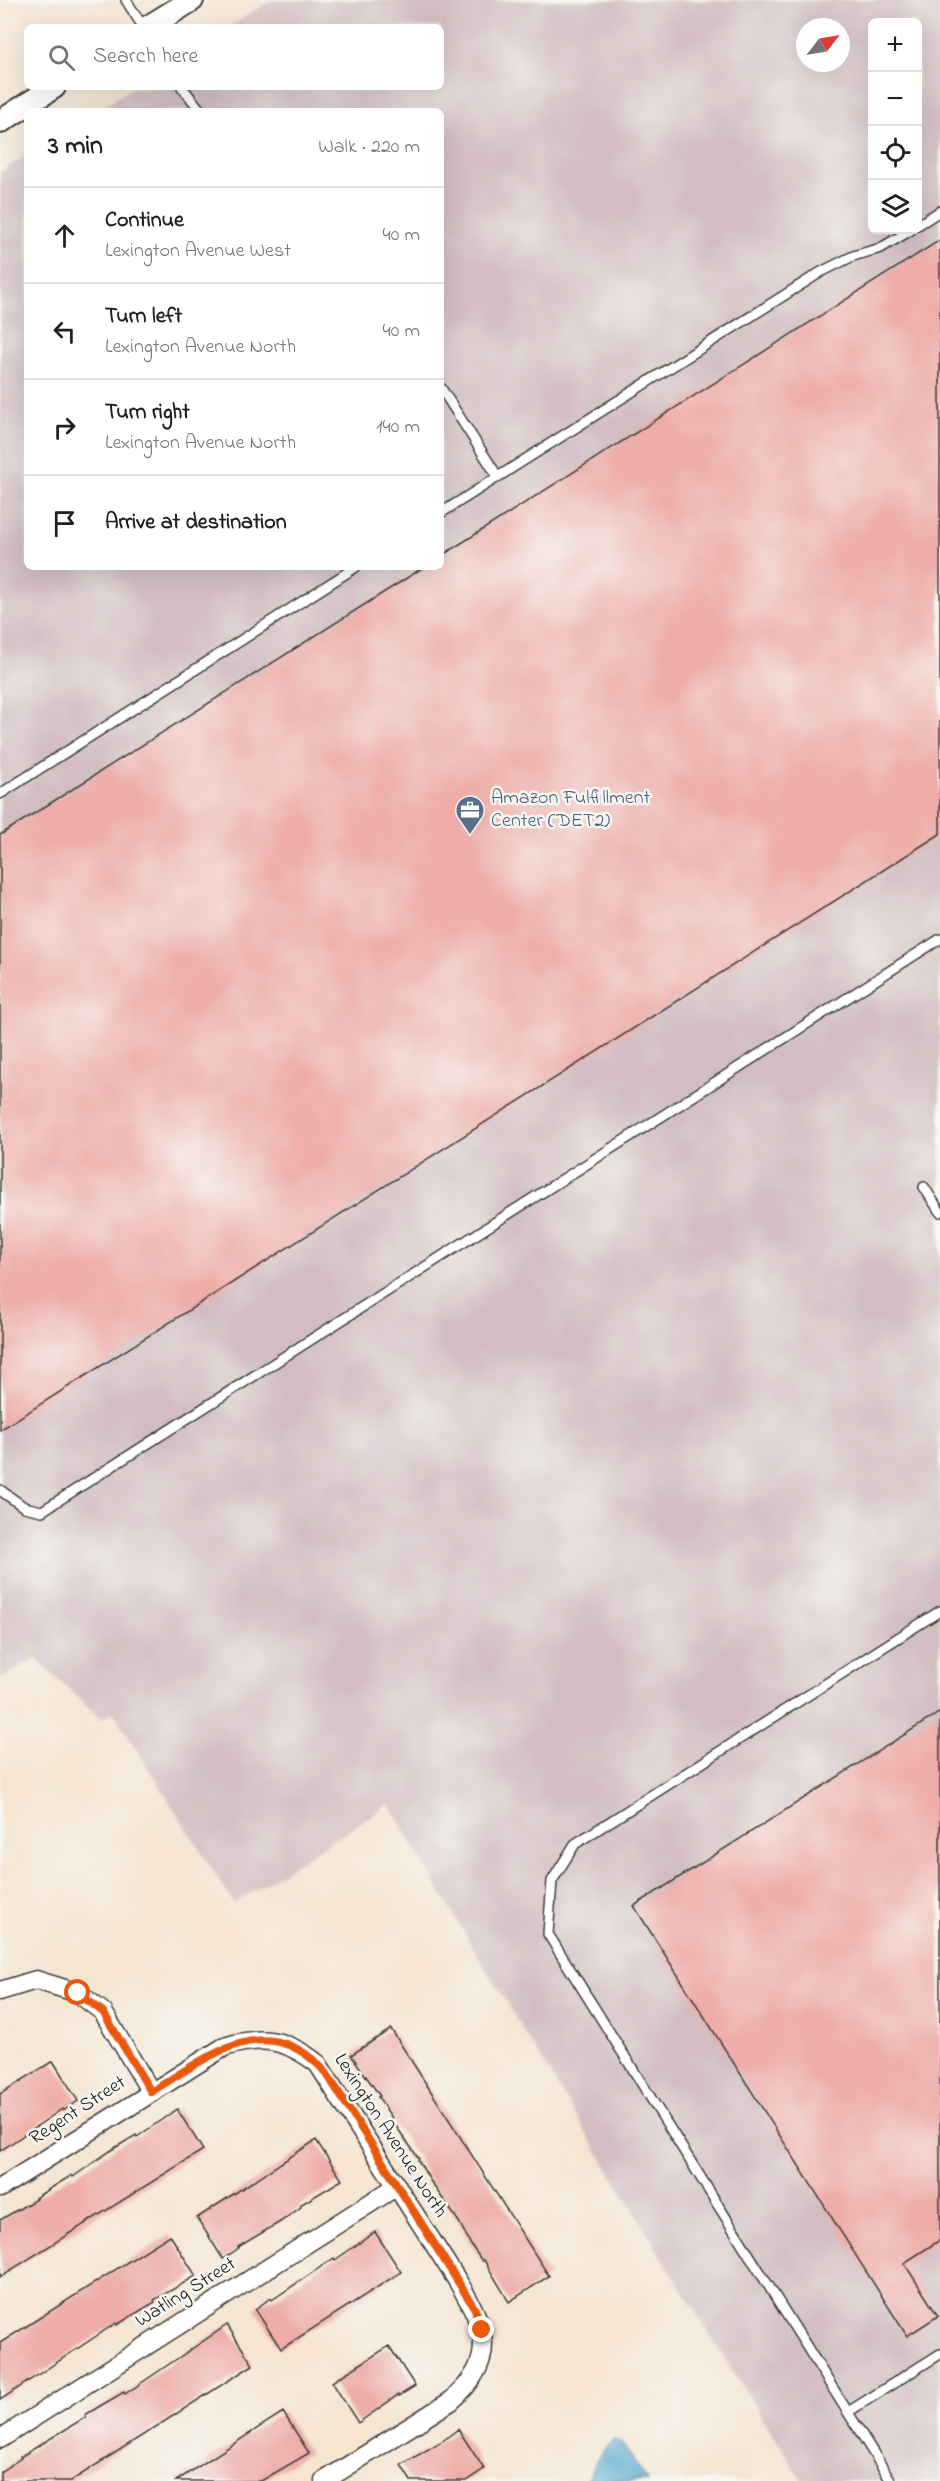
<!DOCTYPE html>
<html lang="en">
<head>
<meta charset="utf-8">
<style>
	:root { --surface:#fff; --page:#f6f6f6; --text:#202124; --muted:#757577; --line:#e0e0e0 }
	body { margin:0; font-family:"Indie Flower",sans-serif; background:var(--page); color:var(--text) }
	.controls { position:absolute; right:18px; top:18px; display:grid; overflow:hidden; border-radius:9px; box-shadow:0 6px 24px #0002 }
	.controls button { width:54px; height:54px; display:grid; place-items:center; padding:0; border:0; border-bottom:2px solid var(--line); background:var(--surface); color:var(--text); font:30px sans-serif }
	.compass { position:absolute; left:796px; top:18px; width:54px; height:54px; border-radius:50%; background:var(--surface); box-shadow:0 6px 24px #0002; rotate:59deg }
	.stop { position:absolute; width:18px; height:18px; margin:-14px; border:4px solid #ea580c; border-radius:50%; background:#fff }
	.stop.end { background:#ea580c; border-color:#fff; box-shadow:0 2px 6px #0008 }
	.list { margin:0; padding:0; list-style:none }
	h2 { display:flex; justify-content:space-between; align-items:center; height:78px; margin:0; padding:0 24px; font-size:26px }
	h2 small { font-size:20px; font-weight:400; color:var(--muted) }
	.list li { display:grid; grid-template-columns:39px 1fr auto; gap:18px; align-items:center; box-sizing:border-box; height:96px; padding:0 24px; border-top:2px solid var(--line) }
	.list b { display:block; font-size:22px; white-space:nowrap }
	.list p { margin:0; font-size:20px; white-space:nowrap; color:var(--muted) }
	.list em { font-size:20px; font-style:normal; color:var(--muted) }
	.icon { flex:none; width:33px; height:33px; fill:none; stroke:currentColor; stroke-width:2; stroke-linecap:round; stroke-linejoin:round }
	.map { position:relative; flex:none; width:940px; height:2481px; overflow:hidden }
	.search { position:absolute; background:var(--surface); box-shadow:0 6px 24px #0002; left:24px; top:24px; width:420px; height:66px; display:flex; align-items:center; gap:15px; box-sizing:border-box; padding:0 21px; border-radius:9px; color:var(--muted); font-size:22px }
	.panel { position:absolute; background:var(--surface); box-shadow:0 6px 24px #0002; left:24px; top:108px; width:420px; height:462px; border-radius:9px }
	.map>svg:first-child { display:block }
</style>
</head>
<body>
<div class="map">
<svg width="940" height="2481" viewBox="0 0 940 2481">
	<rect width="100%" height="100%" fill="#f6f6f2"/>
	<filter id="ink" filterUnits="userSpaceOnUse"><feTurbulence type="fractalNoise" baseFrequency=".0167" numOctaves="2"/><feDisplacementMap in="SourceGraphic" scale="12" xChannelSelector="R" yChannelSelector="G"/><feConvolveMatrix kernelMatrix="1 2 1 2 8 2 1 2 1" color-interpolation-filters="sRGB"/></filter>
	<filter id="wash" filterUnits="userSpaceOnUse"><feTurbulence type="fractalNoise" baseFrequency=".008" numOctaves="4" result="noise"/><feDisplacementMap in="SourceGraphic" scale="24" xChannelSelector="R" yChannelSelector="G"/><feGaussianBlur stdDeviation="1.35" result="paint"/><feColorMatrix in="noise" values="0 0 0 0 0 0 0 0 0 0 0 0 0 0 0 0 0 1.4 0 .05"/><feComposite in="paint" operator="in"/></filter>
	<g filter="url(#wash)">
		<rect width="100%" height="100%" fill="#f5e5d1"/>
		<!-- industrial -->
		<path fill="#d2bec2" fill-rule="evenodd" d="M272,0h668v2481h-137l-82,-128 -240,-392 -92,-157 -155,100 -121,-192 -12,7 -66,-61 -35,22v-1508l27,-17v412h414v-456h-345l38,-24h307v-60h-212zM872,22h46v208h-46zM805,27h36v36h-36z"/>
		<!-- water -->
		<path fill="#54a6cf" stroke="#386176" stroke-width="1.5" d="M615,2440l7,4 26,37h-62c8,-14 15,-33 29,-41z"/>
		<g id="blocks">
			<!-- building -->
			<path fill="#eeada8" d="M940,240v594l-940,596v-595l424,-268h17v-11z
				M940,1712v528l-36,23 34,53 -31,20 -273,-430z
				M391,2029l158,247 -40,26 -25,-42 -2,1 -11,-16 -12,-23 -28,-40 -13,-22 1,-1 -28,-40 1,-1 -14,-21 2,-1 -29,-41z
				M53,2061l25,40 -15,10 -1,-2 -62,42v-57z
				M177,2109l26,41 -203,127v-57l36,-21 -1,-1 16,-10 21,-13 1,2 40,-28 23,-14 1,2z
				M316,2140l26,40 -42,25 1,2 -21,15 -42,25 1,1 -16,11 -26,-41z
				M375,2232l26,40 -120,77 -26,-40 16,-11 1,2 62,-42 1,2z
				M170,2235l26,41 -42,24 1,2 -17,10 -21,13 -1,-2 -116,77v-57z
				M227,2325l26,40 -182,116h-71v-9l21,-14 -1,-1 66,-40 -1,-2 15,-9 24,-14 1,2z
				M389,2346l26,40 -16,10 -1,-1 -40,28 -26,-41z
				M283,2412l26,41 -48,28h-85z
				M458,2429l26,40 -18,12h-55l-10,-16 43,-25z"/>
		</g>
	</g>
	<g filter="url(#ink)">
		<use href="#blocks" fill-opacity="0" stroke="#3d3a37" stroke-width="1.5"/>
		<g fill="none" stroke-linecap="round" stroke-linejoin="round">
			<!-- service casing -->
			<g stroke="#3d3a37" stroke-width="12">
				<path id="service" d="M126,0l17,27
					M182,87l19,24
					M918,225l22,-14
					M441,388l57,89
					M441,513l380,-241 32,-16 28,-8 30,-18
					M0,794l356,-227
					M924,1187l16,25
					M0,1490l24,17 18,4 898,-572
					M848,2412l92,-58
					M891,2481l-343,-547 4,-53 23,-37 365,-233"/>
			</g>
			<!-- minor casing -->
			<g stroke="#3d3a37" stroke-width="21">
				<path id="minor" d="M0,1991l36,-11 42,13 25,19 48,80
					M0,2188l224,-141c39,-12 62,-8 94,17l139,216c29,48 42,79 -6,121l-127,80
					M0,2439l397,-253"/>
			</g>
			<!-- tertiary casing -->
			<g stroke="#3d3a37" stroke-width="26">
				<path id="tertiary" d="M148,27l44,-27
					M0,122l54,-35"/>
			</g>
			<!-- service -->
			<use href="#service" stroke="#fff" stroke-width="9"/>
			<!-- minor -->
			<use href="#minor" stroke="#fff" stroke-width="18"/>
			<!-- tertiary -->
			<use href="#tertiary" stroke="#fff" stroke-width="22"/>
		</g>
	</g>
	<g fill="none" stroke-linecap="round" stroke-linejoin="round" filter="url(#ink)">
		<!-- route -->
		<path stroke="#ea580c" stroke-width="8" d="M78,1993l25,19 48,80c58,-36 118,-86 176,-18l130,206 18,29 7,21"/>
	</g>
	<!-- icons -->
	<defs>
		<g id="office-pin" transform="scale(1.5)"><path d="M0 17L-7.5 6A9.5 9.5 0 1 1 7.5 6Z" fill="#5c6f8a" stroke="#f6f6f2"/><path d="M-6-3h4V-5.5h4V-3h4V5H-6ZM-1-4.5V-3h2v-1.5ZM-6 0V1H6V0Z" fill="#fff"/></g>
	</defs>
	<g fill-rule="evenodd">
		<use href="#office-pin" x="470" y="810"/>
	</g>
	<g text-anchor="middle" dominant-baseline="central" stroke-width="5" stroke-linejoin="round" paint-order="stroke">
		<!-- service labels -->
		<g font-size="20" fill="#4e5e75" stroke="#f6f6f2" text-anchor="start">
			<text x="491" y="798">Amazon Fulfillment<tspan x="491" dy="23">Center (DET2)</tspan></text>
		</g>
		<!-- street labels -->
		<g font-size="20" fill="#1c1c1c" stroke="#f6f6f2">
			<text transform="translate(78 2111) rotate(-33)">Regent Street</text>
			<text transform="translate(390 2136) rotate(57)">Lexington Avenue North</text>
			<text transform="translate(186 2293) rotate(-32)">Watling Street</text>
		</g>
	</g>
</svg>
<div class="controls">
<button>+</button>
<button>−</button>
<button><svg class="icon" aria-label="locate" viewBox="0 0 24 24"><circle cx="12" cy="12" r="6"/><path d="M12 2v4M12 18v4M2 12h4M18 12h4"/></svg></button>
<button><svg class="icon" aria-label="layers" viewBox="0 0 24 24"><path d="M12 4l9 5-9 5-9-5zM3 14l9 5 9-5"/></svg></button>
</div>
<svg class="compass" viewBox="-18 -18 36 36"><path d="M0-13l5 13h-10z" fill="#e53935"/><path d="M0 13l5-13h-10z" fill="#757577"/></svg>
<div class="stop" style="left:78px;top:1993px"></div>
<div class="stop end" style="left:482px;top:2330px"></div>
<div class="search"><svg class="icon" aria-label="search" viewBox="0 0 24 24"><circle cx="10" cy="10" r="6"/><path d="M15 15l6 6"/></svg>Search here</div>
<section class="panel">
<h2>3 min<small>Walk · 220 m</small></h2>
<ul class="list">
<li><svg class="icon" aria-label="ahead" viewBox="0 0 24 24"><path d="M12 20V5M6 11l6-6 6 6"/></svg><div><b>Continue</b><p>Lexington Avenue West</p></div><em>40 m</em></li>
<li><svg class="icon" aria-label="left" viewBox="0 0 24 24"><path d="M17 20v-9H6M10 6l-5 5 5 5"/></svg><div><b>Turn left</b><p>Lexington Avenue North</p></div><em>40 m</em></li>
<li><svg class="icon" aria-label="right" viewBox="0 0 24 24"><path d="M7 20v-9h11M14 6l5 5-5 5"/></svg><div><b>Turn right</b><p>Lexington Avenue North</p></div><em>140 m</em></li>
<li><svg class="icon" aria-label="arrive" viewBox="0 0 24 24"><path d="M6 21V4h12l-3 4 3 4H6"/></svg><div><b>Arrive at destination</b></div></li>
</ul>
</section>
</div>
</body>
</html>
